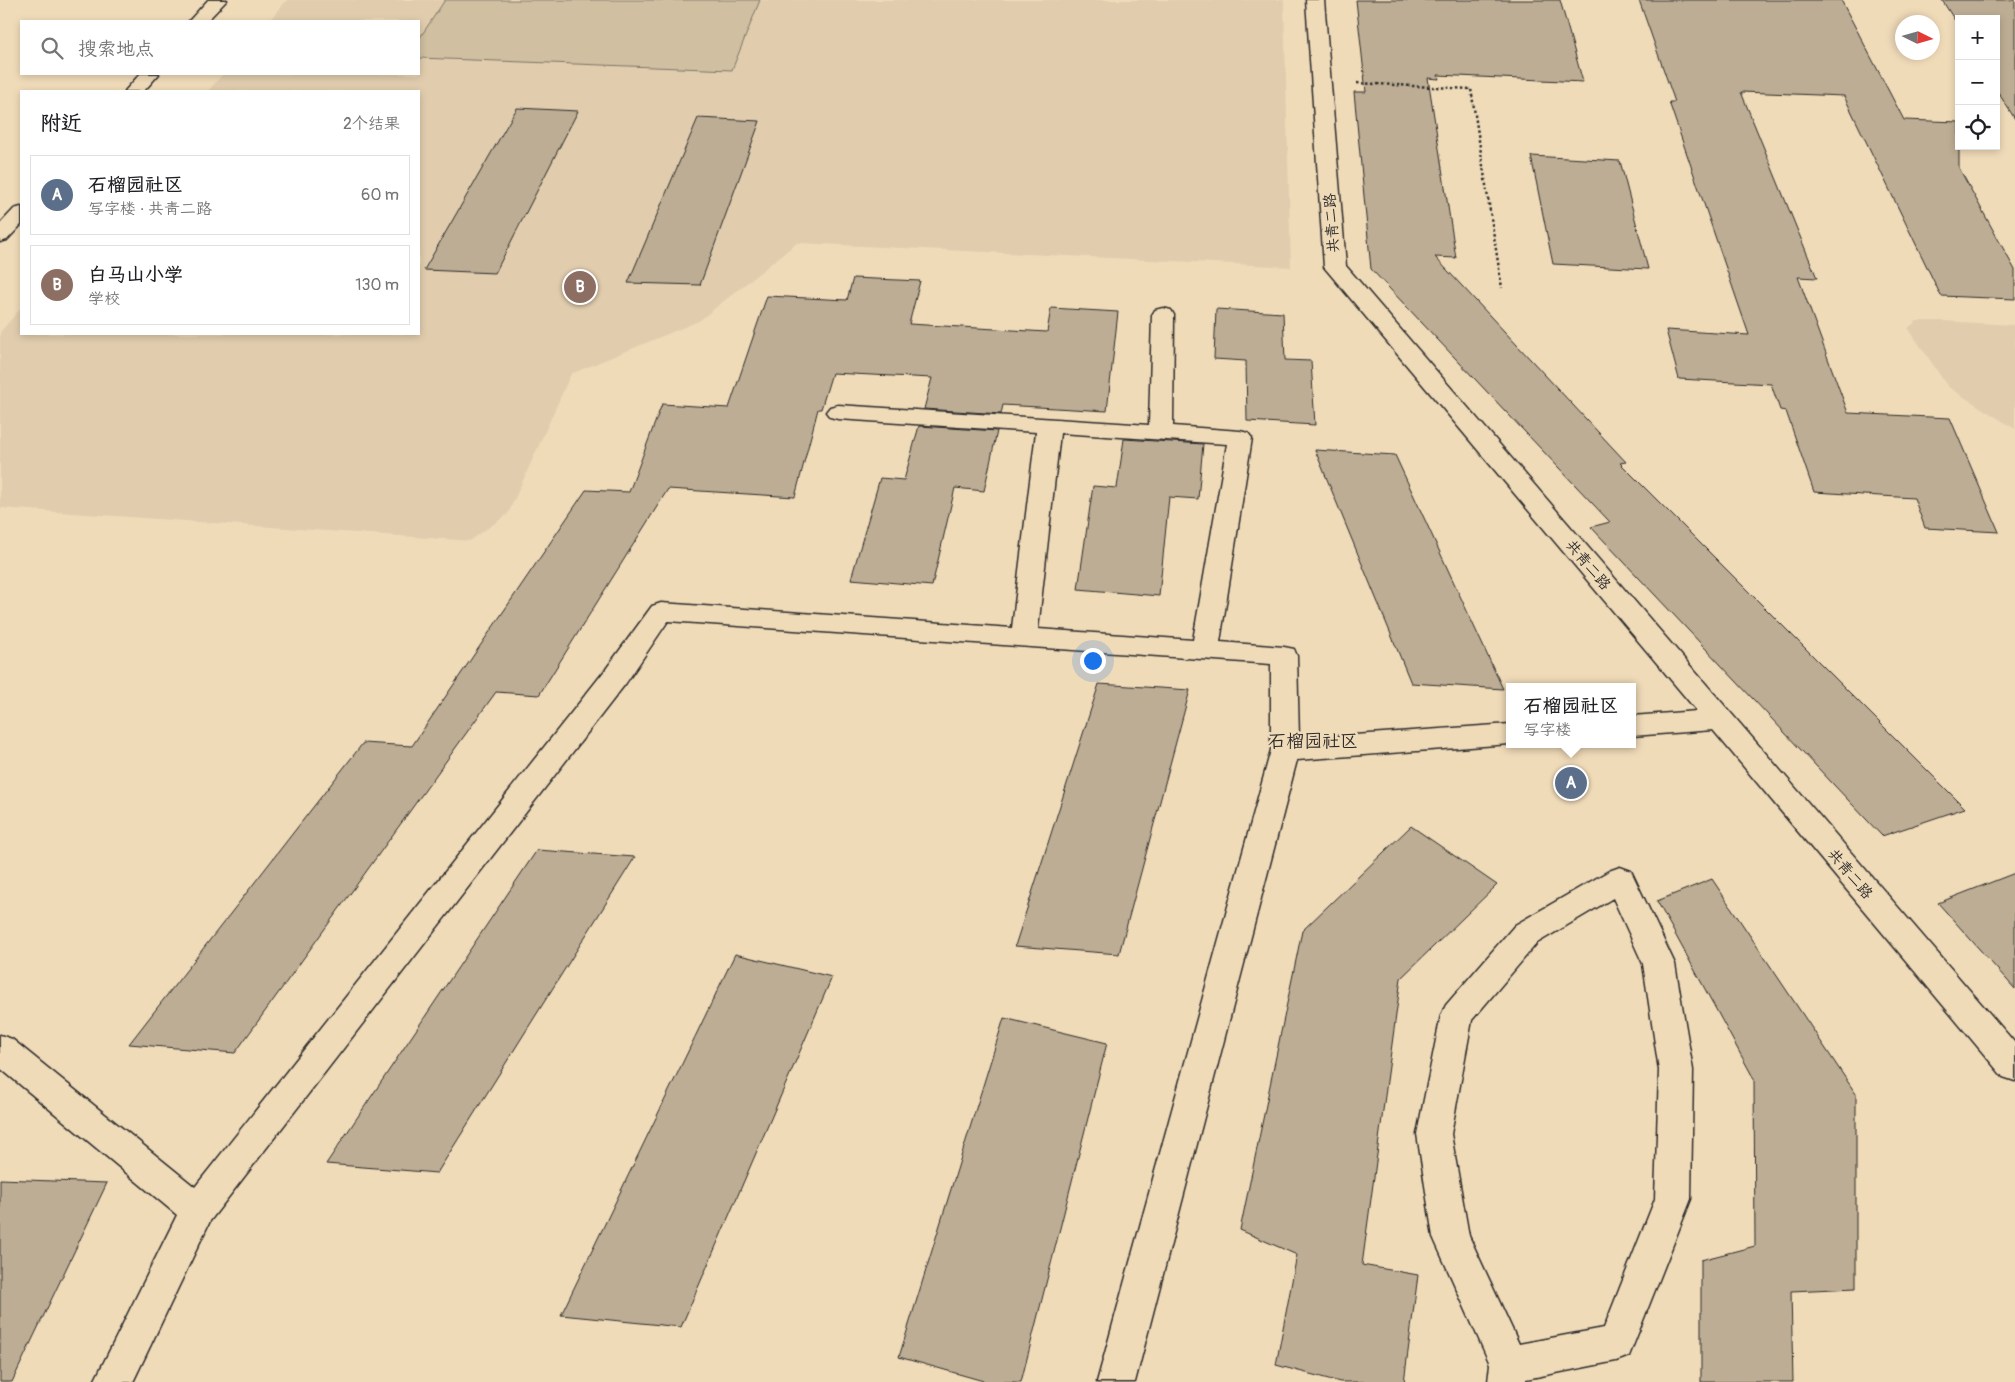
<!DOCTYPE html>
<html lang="zh">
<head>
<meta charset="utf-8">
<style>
	:root { --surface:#fff; --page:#f6f6f6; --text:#202124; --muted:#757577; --line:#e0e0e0; --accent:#1a73e8 }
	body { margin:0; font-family:Pangolin,"LXGW WenKai TC",sans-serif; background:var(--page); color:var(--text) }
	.controls { position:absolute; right:15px; top:15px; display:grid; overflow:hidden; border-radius:0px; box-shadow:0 2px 8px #0003 }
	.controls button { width:45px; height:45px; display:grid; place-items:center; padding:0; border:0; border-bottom:1px solid var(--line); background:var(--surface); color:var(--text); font:25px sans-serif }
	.compass { position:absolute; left:1895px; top:15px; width:45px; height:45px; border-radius:50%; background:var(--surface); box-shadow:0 2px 8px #0003; rotate:95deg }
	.you { position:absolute; left:1092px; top:660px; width:18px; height:18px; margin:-12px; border:4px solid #fff; border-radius:50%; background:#1a73e8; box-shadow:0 0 0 8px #1a73e833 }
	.badge { display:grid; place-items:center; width:32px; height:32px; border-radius:50%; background:var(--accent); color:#fff; font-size:16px; font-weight:700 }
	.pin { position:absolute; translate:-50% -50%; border:2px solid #fff; box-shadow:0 1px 5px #0006 }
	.popup { position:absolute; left:1506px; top:683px; width:130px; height:65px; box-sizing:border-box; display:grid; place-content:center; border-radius:0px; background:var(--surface); filter:drop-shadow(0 1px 4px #0005); font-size:16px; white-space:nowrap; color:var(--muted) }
	.popup b { font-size:19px; color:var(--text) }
	.popup::after { content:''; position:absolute; left:50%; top:100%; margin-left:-10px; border:10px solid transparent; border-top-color:var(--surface) }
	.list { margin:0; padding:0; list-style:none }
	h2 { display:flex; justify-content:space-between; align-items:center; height:65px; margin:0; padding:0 20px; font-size:21px }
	h2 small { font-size:16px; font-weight:400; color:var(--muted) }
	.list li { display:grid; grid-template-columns:32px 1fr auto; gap:15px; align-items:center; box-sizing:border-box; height:80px; margin:0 10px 10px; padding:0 10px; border:1px solid var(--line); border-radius:0px }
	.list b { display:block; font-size:19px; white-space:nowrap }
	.list p { margin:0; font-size:16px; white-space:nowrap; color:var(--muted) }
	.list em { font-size:16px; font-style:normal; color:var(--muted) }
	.icon { flex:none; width:28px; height:28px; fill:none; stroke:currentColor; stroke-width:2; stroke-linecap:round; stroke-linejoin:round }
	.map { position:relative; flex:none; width:2015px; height:1382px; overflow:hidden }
	.search { position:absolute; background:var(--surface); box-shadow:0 2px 8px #0003; left:20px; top:20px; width:400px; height:55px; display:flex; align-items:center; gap:12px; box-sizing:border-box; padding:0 18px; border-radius:0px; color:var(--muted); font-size:19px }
	.panel { position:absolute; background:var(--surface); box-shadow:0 2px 8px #0003; left:20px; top:90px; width:400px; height:245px; border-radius:0px }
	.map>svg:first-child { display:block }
</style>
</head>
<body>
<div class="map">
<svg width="2015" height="1382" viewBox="0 0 2015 1382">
	<rect width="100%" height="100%" fill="#f0dbb9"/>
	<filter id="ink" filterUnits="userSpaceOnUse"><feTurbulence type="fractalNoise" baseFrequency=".02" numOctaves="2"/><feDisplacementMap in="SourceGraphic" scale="10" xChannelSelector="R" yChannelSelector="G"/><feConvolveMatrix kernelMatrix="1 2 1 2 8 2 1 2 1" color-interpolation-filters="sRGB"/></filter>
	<g filter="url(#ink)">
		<!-- built -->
		<path fill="#e1cdae" d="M287,0h997l7,267 -494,-24 -98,78 -128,53 -63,140 -38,27 -470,-33v-176l21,-24v26h398v-243h-211l15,-17h196v-53h-150z
			M1917,321h27l71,4v104l-67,-42 -40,-59z"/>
		<!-- green -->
		<path fill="#d0bfa1" stroke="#7e7566" d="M445,0h315l-28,70 -313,-12v-19z"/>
		<!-- building -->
		<path fill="#bdad94" stroke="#2b2b2b" d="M1356,0h204l23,82 -145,-7 1,4 -11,-1 28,180 -21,-1 191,205 -6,1 345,345 -83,28 -291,-309 19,-5 -239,-253 -17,-177h12z
			M1639,0h202l63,120 55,2v46l56,102v29l-74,-3 -97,-200 -103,-4 76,186 -19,-1 50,136 102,5 49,114 -74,-4 -11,-30 -100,-6 -28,-81 -6,-1 -9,-26 -92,-5 -13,-49 83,5 -80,-233h6z
			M1942,0h73v119l-19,-30v-70h-37v8z
			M517,108l61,3 -83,162 -71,-3z
			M698,118l62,3 -60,164 -72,-2z
			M1531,156l89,5 28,108 -95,-5z
			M853,278l67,3 -11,43 138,8 4,-24 67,4 -11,99 -104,-6 -2,9 -77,-5 8,-31 -100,-5 -11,36h-3l-23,88 -127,-8 -129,206 -43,-3 -261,361 -106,-9 234,-301 49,3 174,-256 43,2 33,-88 67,4 38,-112 80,4z
			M1216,309l67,4 2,47 26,1 4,64 -68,-4 -1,-60 -32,-2z
			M919,426l78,5 -13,60 -29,-3 -23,98 -81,-7 29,-101 24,2z
			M1124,439l79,5 -5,55 -29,-2 -10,99 -81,-7 15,-103 24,2z
			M1315,450l80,5 108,234 -92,-6z
			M1099,684l91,6 -71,264 -104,-8z
			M1411,826l86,59 -96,93 -39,287 56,10 -14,107h-64l-64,-17 21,-110 -57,-25 62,-299z
			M537,850l98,7 -198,316 -111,-9z
			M2015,873v116l-77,-86z
			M1712,879l144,215v194l-65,3 2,91h-92v-122l54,-14 -1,-167 -97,-178z
			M735,954l97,23 -151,350 -120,-12z
			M1004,1018l103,25 -86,339h-34l-88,-25z
			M0,1179l107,4 -95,199h-12z"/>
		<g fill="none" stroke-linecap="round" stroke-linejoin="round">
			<!-- minor casing -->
			<g stroke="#2b2b2b" stroke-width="3">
				<path id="minor" d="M208,0h19l-20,21h-18z
					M1306,0h18l22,266 669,777v38l-12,-4 -290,-347 -81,6v-20l65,-5 -373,-444z
					M140,74h19l-15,17h-19z
					M21,207v18l-14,15 -7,2v-18l14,-15z
					M1163,308l8,2 3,5 -1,111 67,5 8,2 4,5 -32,204 64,5 10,2 3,7 2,83 211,-15v20l-213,16 -162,622h-38l174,-632v-86l-603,-43 -42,62 -416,538 -77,161h-39l83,-167 -177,-147v-33l12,4 183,148 411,-518 46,-63 9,-3 351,25 24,-196 -198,-13 -8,-2 -4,-5 4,-5 8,-2 311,20 3,-110 3,-5zM1060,433l167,11 -34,196 -155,-11z
					M1620,867l11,4 44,93 18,106 -2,129 -62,157 -13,5 -90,18v3h-38l2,-18 -57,-127 -16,-103 24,-119 5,-10 69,-80 94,-54zM1613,898l30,66 16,106 -4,129 -51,129 -85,16 -50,-108 -18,-102 21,-114 65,-77z"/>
			</g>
			<!-- path -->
			<path stroke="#2b2b2b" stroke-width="2.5" stroke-dasharray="2.5 2.5" stroke-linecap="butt" d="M1357,83l114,6 31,199"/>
			<!-- minor -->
			<use href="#minor" fill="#f0dbb9" fill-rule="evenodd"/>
		</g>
	</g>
	<g text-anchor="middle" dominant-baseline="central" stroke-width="5" stroke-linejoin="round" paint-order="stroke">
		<!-- street labels -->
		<g font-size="15" fill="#2b2b2b" stroke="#f0dbb9">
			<text transform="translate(1332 223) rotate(-94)">共青二路</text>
			<text transform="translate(1588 565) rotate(50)">共青二路</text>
			<text transform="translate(1850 874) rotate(50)">共青二路</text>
		</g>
		<!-- quarter labels -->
		<g font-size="18" fill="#2b2b2b" stroke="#f0dbb9">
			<text x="1313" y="741">石榴园社区</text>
		</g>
	</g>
</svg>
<div class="controls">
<button>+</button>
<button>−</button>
<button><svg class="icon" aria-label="locate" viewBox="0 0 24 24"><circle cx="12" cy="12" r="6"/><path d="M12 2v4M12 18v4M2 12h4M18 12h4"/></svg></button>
</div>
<svg class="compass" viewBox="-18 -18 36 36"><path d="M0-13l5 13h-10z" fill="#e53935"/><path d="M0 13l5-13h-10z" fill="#757577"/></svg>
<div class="you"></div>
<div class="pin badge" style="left:1571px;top:783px;background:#5c6f8a">A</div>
<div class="popup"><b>石榴园社区</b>写字楼</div>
<div class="pin badge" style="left:580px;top:287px;background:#8d6e63">B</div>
<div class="search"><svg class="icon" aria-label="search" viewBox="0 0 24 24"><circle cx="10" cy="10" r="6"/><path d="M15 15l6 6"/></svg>搜索地点</div>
<section class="panel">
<h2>附近<small>2个结果</small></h2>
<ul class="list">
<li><span class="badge" style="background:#5c6f8a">A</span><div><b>石榴园社区</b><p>写字楼 · 共青二路</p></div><em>60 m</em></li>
<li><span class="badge" style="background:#8d6e63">B</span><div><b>白马山小学</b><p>学校</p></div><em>130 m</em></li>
</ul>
</section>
</div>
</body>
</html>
